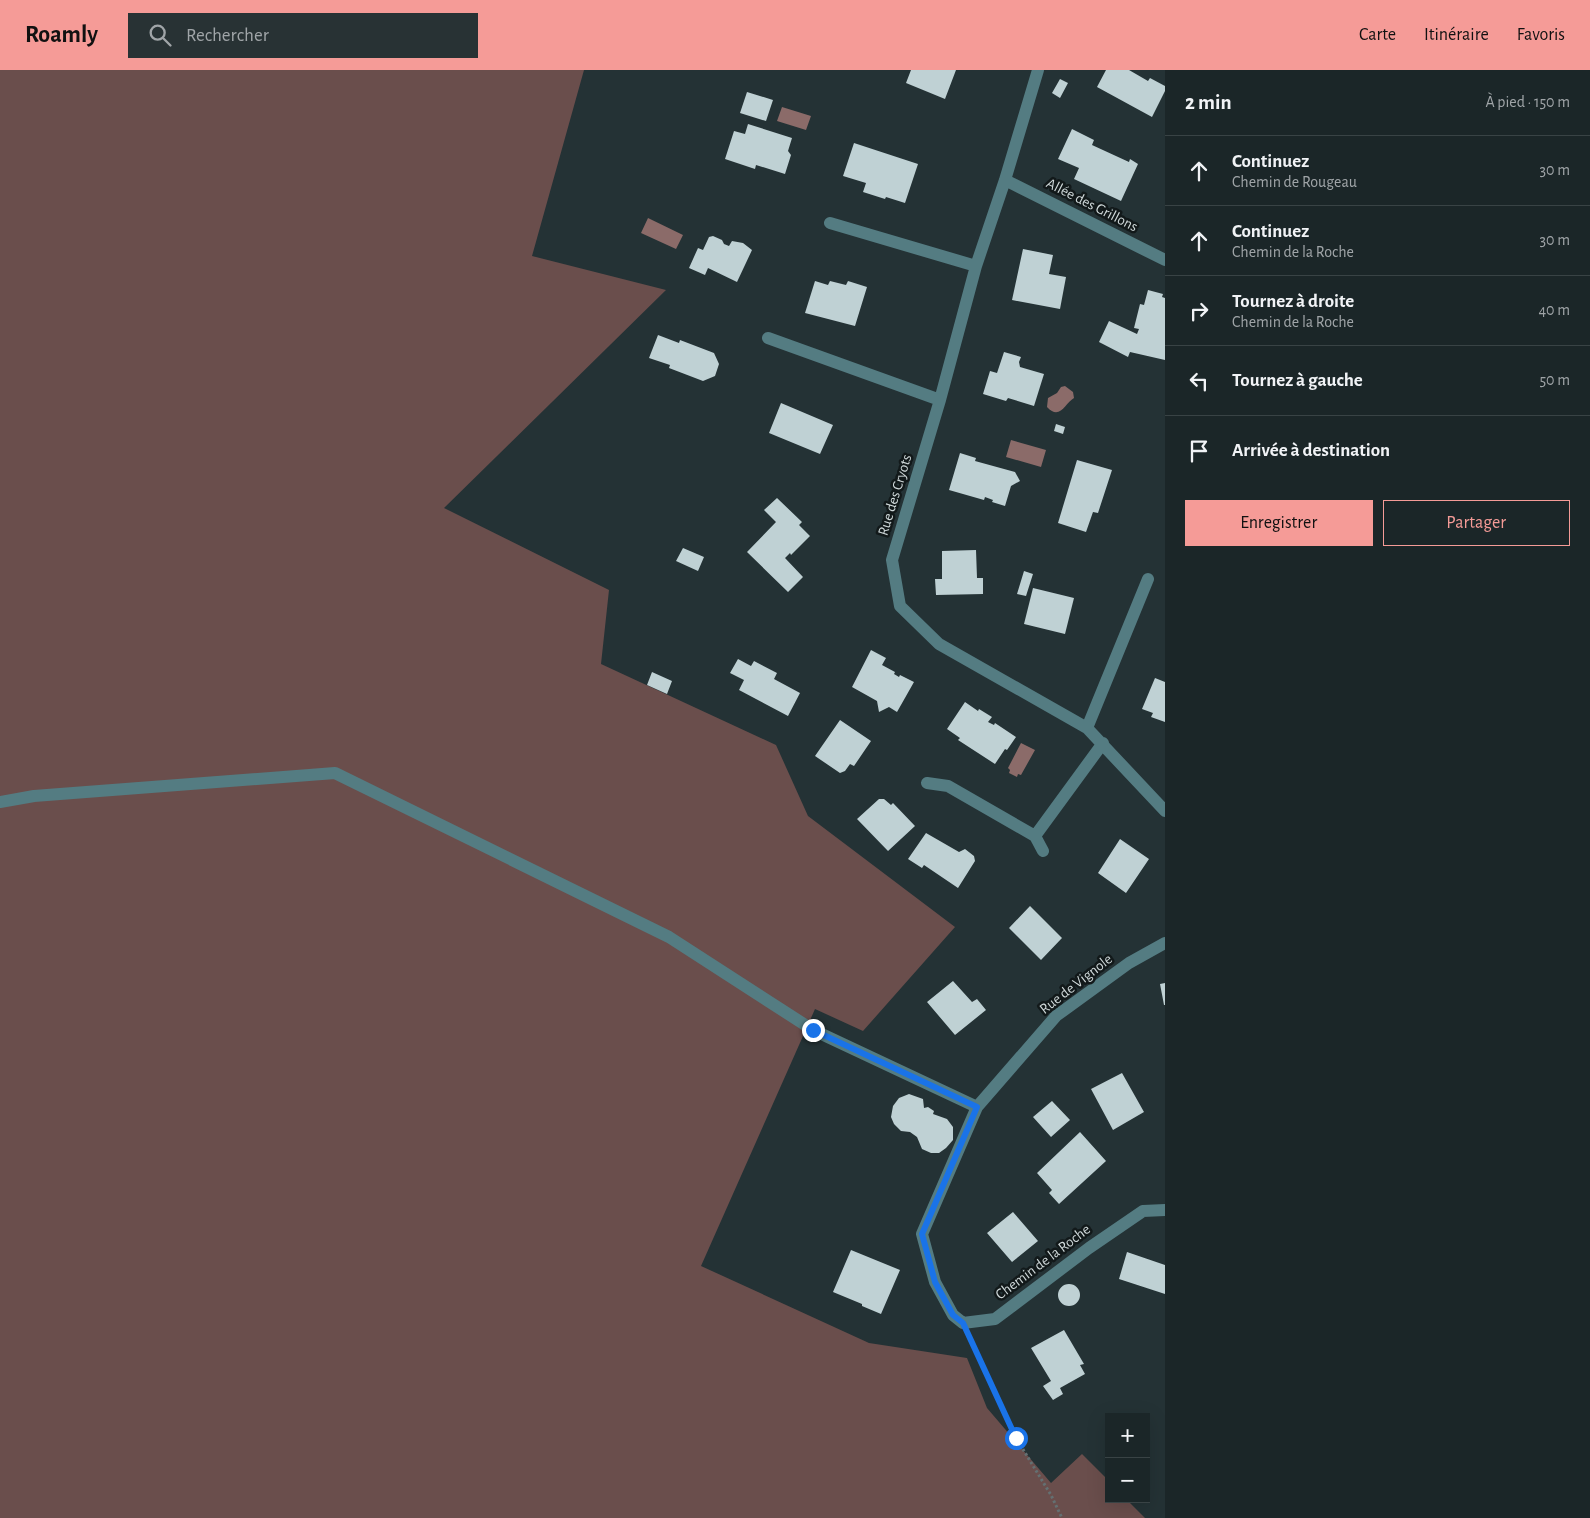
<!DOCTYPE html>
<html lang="fr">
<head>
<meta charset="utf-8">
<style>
	:root { --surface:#1b2628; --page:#283234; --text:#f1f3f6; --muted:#a0a5a8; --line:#394345; --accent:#f59b97 }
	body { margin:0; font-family:"Alegreya Sans",sans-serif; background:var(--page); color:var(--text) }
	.controls { position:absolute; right:15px; bottom:15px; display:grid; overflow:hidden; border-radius:0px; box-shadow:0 5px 20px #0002 }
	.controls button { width:45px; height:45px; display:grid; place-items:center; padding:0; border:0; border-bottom:1px solid var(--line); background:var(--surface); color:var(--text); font:25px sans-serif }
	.stop { position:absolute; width:15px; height:15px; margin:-11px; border:4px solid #1a73e8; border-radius:50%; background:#fff }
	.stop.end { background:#1a73e8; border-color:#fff; box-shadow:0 1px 5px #0008 }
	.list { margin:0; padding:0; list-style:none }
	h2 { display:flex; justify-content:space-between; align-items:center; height:65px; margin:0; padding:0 20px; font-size:21px }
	h2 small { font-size:16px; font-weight:400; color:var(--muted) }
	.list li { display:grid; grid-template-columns:32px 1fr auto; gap:15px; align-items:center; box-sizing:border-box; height:70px; padding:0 20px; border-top:1px solid var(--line) }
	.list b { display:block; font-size:19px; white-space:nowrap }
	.list p { margin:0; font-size:16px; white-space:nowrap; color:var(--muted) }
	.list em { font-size:16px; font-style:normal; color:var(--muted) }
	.actions { display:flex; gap:10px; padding:15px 20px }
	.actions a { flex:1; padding:11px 0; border:1px solid var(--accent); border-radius:0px; text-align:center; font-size:18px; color:var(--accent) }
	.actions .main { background:var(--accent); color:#111 }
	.icon { flex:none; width:28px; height:28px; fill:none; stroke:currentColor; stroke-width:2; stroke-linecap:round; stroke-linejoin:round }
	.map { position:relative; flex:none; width:1165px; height:1448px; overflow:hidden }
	header { display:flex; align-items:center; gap:30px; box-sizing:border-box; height:70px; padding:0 25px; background:var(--accent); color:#111 }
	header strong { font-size:24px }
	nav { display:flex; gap:28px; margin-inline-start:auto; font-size:18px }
	.search { width:350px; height:45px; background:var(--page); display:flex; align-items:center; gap:12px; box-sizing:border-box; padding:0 18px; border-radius:0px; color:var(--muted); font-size:19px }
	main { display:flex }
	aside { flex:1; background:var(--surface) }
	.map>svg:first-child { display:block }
</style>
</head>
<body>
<header>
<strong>Roamly</strong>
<div class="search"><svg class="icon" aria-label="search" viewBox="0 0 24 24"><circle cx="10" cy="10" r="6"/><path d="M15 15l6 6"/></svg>Rechercher</div>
<nav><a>Carte</a><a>Itinéraire</a><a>Favoris</a></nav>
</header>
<main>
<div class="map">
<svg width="1165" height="1448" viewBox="0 0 1165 1448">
	<rect width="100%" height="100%" fill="#243235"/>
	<!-- green -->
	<path fill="#6a4e4c" d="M0,0h584l-52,186 134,34 -222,218 165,82 -8,74 175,81 32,71 147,111 -92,104 -48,-22 -114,257 168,77 98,15 20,50 64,75 31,-29 27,27v18h17l19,19h-1145z"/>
	<!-- water -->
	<path fill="#8b6b69" d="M782,37l29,9 -5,14 -29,-9z
		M648,148l35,17 -7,14 -35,-16z
		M1065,316l8,6 1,6c-9,5 -14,23 -27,9l1,-9 9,-5 4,-6z
		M1011,370l35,10 -5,17 -35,-10z
		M1021,673l14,7 -14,25 -3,-1 -1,3 -8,-4 1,-3 -2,-2z"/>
	<!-- building -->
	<path fill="#bfd1d4" d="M911,0h45l-11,29 -39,-16z
		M1106,0h23l19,11 2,-3 15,8v5l-13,26 -55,-30z
		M1060,9l8,4 -8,15 -8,-5z
		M747,22l26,8 -7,21 -26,-8z
		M748,54l44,14 -4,13 3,4 -6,19 -29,-9 -1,4 -30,-10 9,-28 11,3z
		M1072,59l22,11 -2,5 37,17 1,-3 8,5 -17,37 -47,-22 5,-11 -21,-9z
		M854,73l64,21 -13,39 -19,-6 -1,2 -22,-7 3,-9 -23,-7z
		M713,166l9,4 2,4 5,2 3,-5 11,2 9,7 -15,32 -29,-14 -3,7 -16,-7 9,-20 5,2 6,-13z
		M1023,179l30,6 -4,19 17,3 -6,32 -48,-9z
		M815,211l13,4 2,-4 16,4 2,-4 19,6 -12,39 -50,-13z
		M1148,220l15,4 -1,3 3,1v62l-35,-8 -2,5 -29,-15 10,-21 28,13 2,-5 -5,-1 6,-24 4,1z
		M658,265l21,8 1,-3 34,13 5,11 -4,12 -12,5 -34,-13 1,-3 -21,-7z
		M1004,282l17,5 -2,5 1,5 24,7 -10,32 -26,-8 -2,3 -23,-7 7,-23 7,2z
		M781,333l52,22 -13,29 -51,-21z
		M1056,354l9,3 -2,7 -9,-3z
		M960,383l16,5 -1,3 40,11 5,9 -9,5 -6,20 -13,-4 1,-2 -8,-3 -1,3 -35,-10z
		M1077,390l35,10 -14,43 -5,-1 -7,20 -28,-9z
		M777,428l25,24 -3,3 11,11 -19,19 -1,-2 -5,5 18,19 -15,15 -41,-40 29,-30 -12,-12z
		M683,478l21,9 -6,14 -22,-10z
		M976,480l1,28h6v16l-47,1 -1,-16h7v-28z
		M1024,501l9,3 -7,22 -9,-2z
		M1033,518l41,10 -9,36 -41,-10z
		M871,580l15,8 -4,7 13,7 -1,2 5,3 1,-2 14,7 -17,30 -8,-5 -10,5 -2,-11 -25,-14z
		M738,589l13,7 3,-5 23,12 -3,6 26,14 -12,23 -49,-26 5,-10 -14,-7z
		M652,602l20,9 -5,13 -20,-9z
		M1155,608l10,4v40l-14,-5 2,-4 -11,-4z
		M965,632l13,9 1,-2 13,8 -4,5 6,3 1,-2 21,14 -9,13 -2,-1 -10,15 -37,-24 2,-2 -13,-9z
		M840,650l31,21 -17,25 -4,-2 -5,7 -5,2 -25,-17z
		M879,729h5l7,6 2,-2 22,23 -27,25 -31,-32z
		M926,763l33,19 6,-3 9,7 1,5 -17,27 -34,-23 -2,3 -14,-9z
		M1120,769l29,20 -23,34 -28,-20z
		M1030,836l32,32 -21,22 -32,-32z
		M953,911l19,21 5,-3 9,11 -31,25 -28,-33z
		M1165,913v22h-1l-4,-21z
		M1122,1003l22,39 -31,18 -22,-41z
		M909,1024l14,5 1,9 4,-1 6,4 -1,3 14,5 6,8v13l-7,8 -7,5h-8l-9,-4 -5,-12 -7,-5 -9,-1 -7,-7 -3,-7 2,-11 6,-8z
		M1052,1031l18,19 -19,17 -18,-20z
		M1080,1062l26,29 -47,43 -10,-11 3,-3 -15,-17z
		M1013,1142l25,29 -26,21 -25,-29z
		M851,1180l49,20 -19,44 -19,-8v-2l-29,-12z
		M1127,1182l38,13v29l-46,-15z
		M1058 1225a11 11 0 1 1 22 0a11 11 0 1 1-22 0Z
		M1064,1260l20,34 -4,1 5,9 -25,14 3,6 -10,6 -10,-14 8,-5 -20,-33z"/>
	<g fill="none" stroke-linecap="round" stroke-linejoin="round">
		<!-- path -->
		<path stroke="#647072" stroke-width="3" stroke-dasharray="2.5 2.5" stroke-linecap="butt" d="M971,1271l45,97 35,57 11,23"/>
		<!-- minor -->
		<path stroke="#547c82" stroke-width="12" d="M1038,0l-33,110 -29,86 -36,134 -48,160 8,46 39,38 148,84 78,83
			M1005,110l160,80
			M830,153l146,43
			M768,268l172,62
			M1087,658l61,-149
			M927,713l21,3 87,50 8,15
			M0,732l34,-6 301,-23 334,164 144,93 164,77
			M1035,766l68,-93
			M1165,873l-36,20 -73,53 -79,91 -55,127 13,48 18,33 10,8 32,-4 94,-71 54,-37 22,-1"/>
	</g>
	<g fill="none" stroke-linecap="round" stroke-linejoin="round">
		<!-- route -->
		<path stroke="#1a73e8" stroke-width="6" d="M813,960l164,77 -55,127 13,48 18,33 10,8 53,115"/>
	</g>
	<g text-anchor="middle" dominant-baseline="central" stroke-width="5" stroke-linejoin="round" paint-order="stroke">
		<!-- street labels -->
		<g font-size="15" fill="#d0d9da" stroke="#12191a">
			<text transform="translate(1092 135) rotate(27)">Allée des Grillons</text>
			<text transform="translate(895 425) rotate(-73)">Rue des Cryots</text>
			<text transform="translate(1076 914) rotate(-38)">Rue de Vignole</text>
			<text transform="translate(1043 1192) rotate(-37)">Chemin de la Roche</text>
		</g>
	</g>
</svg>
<div class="controls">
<button>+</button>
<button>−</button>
</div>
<div class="stop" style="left:1016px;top:1368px"></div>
<div class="stop end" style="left:813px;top:960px"></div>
</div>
<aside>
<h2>2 min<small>À pied · 150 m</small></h2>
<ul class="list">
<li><svg class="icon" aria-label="ahead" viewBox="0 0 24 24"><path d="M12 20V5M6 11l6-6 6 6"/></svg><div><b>Continuez</b><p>Chemin de Rougeau</p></div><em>30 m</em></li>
<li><svg class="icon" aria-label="ahead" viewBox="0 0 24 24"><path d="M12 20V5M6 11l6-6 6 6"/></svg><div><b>Continuez</b><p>Chemin de la Roche</p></div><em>30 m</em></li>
<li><svg class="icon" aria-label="right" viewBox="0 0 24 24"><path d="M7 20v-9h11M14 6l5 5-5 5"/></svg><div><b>Tournez à droite</b><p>Chemin de la Roche</p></div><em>40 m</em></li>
<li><svg class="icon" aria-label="left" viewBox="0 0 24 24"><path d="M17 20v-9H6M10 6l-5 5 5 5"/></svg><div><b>Tournez à gauche</b></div><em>50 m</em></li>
<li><svg class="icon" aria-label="arrive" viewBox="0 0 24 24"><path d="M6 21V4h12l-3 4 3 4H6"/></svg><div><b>Arrivée à destination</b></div></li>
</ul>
<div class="actions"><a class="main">Enregistrer</a><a>Partager</a></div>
</aside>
</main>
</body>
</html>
